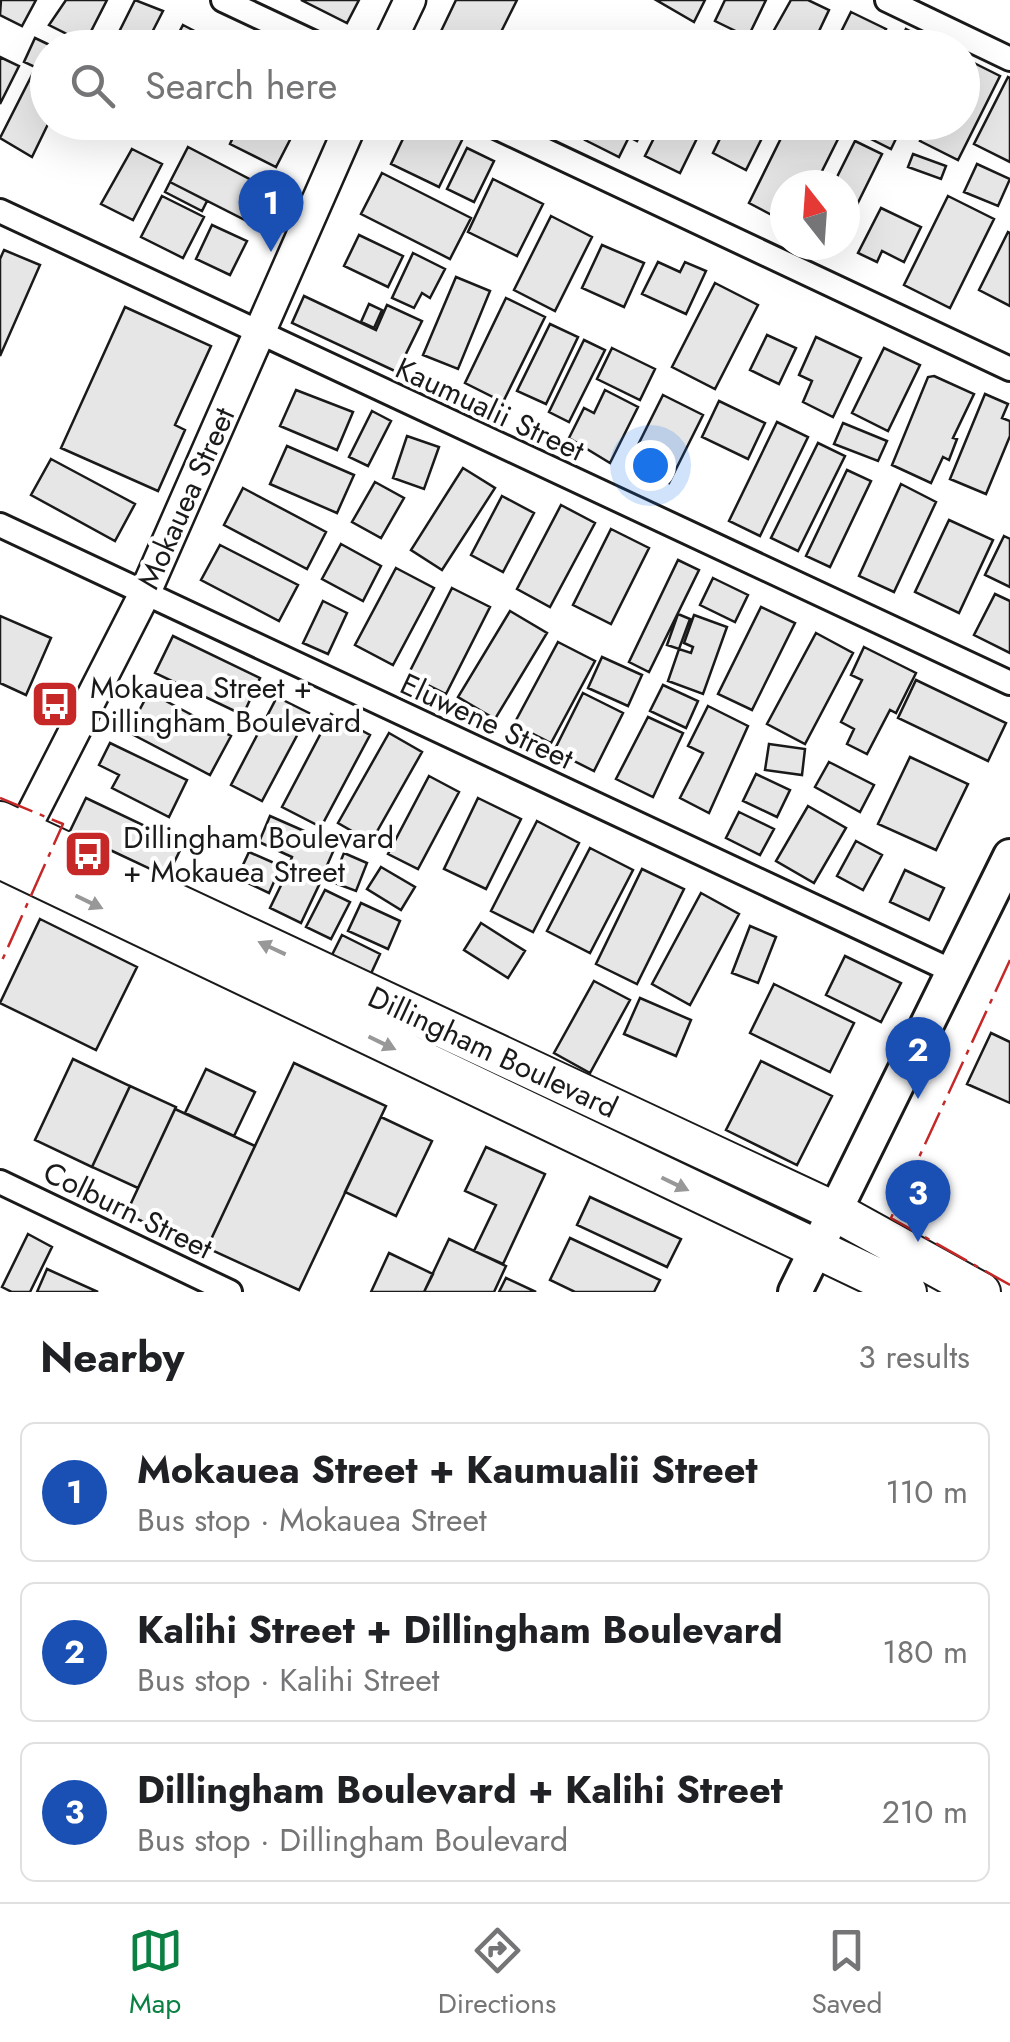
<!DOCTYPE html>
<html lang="en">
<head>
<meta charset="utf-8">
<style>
	:root { --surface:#fff; --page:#f2f2f2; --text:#202124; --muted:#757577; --line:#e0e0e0; --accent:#0b8043 }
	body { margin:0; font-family:Jost,sans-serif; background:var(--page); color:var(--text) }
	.compass { position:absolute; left:770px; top:170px; width:90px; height:90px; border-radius:50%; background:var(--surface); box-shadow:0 10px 40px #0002; rotate:343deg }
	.you { position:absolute; left:650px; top:465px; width:35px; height:35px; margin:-25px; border:8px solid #fff; border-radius:50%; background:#1a73e8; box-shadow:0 0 0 15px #1a73e833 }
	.badge { display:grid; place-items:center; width:65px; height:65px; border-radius:50%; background:var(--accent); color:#fff; font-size:32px; font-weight:700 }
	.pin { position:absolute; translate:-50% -82px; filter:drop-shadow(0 2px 5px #0008) }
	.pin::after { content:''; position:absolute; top:52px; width:35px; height:30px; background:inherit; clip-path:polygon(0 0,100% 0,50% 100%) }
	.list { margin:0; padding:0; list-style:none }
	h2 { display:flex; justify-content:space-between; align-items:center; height:130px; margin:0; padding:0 40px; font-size:42px }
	h2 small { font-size:32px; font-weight:400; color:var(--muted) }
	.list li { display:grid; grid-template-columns:65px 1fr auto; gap:30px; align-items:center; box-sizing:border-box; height:140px; margin:0 20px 20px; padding:0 20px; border:2px solid var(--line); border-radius:15px }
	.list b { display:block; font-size:38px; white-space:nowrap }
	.list p { margin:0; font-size:32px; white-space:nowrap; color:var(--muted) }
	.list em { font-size:32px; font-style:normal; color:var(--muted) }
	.icon { flex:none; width:55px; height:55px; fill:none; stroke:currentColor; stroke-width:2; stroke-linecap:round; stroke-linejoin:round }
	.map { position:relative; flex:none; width:1010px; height:1292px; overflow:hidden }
	.search { position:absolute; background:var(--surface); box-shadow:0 10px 40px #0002; left:30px; right:30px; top:30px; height:110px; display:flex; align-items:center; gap:25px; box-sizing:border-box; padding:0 35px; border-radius:55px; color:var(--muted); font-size:38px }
	.sheet { height:610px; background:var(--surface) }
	nav { display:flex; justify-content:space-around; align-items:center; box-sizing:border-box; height:140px; border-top:2px solid var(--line); background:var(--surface); font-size:28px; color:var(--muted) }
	nav a { display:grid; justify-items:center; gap:5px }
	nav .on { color:var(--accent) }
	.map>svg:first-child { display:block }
</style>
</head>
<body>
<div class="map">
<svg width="1010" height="1292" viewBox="0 0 1010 1292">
	<rect width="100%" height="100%" fill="#fff"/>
	<!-- building -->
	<path fill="#e6e6e6" stroke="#1a1a1a" stroke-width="2.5" d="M1,0h35l-14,26 -22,-11z
		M66,0h41l-22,43 -36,-18z
		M135,0l28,11 -19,37h-33z
		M301,0h58l-12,23z
		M456,0h61l-24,48h-60z
		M656,0h49l-11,22z
		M725,0h41l-18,37 -33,-16z
		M791,0h17l21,10 -18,38h-47z
		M851,12l35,17 -9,19h-44z
		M183,25l31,16 -3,7h-40z
		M906,29l36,18v1h-45z
		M578,32l32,16h-40z
		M35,38l21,10h-8v25l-24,-11z
		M0,57l19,9 -19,38z
		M962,57l38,19 -42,84 -38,-19 9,-19h33z
		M34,71l14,7 1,44 -17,35 -32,-19z
		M1008,77l2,1v84l-36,-18z
		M240,122h35l19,10 -18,35 -46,-23z
		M411,122h14l37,18 -23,47 -48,-23z
		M593,122h53l-9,19 -8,-4 -10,20 -34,-17z
		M662,122h43l-25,51 -35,-17z
		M728,122h42l-24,48 -33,-17z
		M789,122h20l30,15 -24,48h-30v37l-36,-19z
		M864,122h40l-13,27 -32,-16z
		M855,141l27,13 -37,75v-44h-12z
		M188,147l77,40 -18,34 -77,-39z
		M467,148l27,13 -20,41 -27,-13z
		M132,149l30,15 -29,56 -32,-16z
		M913,154l33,12 -5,13 -33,-12z
		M977,164l33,15 -12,27 -34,-14z
		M382,173l89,45 -21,41 -89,-45z
		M493,179l50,25 -26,52 -49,-24z
		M170,182l37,19 -5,10 -37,-19z
		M162,196l42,21 -21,41 -42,-21z
		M948,196l46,23 -44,89 -46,-23z
		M881,208l40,19 -17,35 -22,-11 -5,11 -19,-9z
		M551,216l41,21 -37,74 -41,-21z
		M212,225l35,16 -17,34 -34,-16z
		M1008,232l2,1v73l-31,-16z
		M359,235l44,21 -15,31 -44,-21z
		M602,245l42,18 -20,44 -42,-19z
		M4,250l36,15 -40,91v-97z
		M413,253l32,16 -15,29 -8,-5 -8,15 -22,-10z
		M658,262l22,10 5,-10 21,9 -20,43 -44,-20z
		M456,277l34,14 -32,78 -35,-14z
		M715,283l43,22 -43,84 -43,-22z
		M304,296l72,34 11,-25 35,16 -25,51 -105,-49z
		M506,298l39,19 -42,85 -38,-19z
		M369,304l13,6 -8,18 -13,-6z
		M125,307l86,39 -36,79 10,5 -27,61 -97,-43z
		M550,324l28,13 -32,67 -29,-13z
		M767,335l29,13 -17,36 -29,-14z
		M816,337l45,21 -28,59 -30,-15 9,-21 -13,-6z
		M584,340l21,10 -36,72 -20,-10z
		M612,348l43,21 -15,31 -43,-21z
		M884,348l36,17 -32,66 -36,-18z
		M934,376l40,18 -21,44 4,1 -8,21 -6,-3 -12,26 -39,-18 36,-88z
		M296,390l57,22 -16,38 -57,-24z
		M605,390l33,17 -28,56 -41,-25 15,-30 10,5z
		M985,394l23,10 -6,14 8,3v15l-24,58 -36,-15z
		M663,395l40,20 -34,68 -40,-20z
		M719,401l46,22 -17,36 -46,-22z
		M372,411l19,10 -23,45 -19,-9z
		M777,422l31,15 -48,99 -31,-15z
		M843,423l44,18 -9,20 -44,-17z
		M407,436l32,11 -15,42 -31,-11z
		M818,443l27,13 -47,95 -27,-13z
		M287,446l67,29 -17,38 -67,-29z
		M51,459l84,45 -20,37 -84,-46z
		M463,468l32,20 -53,82 -31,-20z
		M847,470l24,11 -41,86 -24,-11z
		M375,482l29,16 -23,40 -29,-16z
		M901,484l35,18 -42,90 -35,-16z
		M243,488l83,44 -19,37 -83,-44z
		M502,496l32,17 -31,59 -32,-17z
		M561,505l34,18 -45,84 -33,-18z
		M949,520l44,20 -34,73 -44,-21z
		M611,529l38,19 -38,76 -38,-19z
		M1004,536l6,3v48l-25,-12z
		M341,544l40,22 -18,35 -41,-22z
		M220,545l78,40 -19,36 -78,-41z
		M678,560l21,10 -50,102 -20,-10z
		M396,568l38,20 -41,77 -38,-20z
		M713,578l35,17 -13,27 -35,-17z
		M452,588l38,19 -44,87 -38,-19z
		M995,594l15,7v52l-36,-18z
		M323,601l24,12 -19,41 -25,-11z
		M761,607l34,16 -43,87 -34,-16z
		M510,611l37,22 -52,86 -37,-22z
		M678,614l12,5 -11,30 -12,-4z
		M694,615l33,12 -24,67 -35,-13 11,-32 12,4 2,-6 -9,-4z
		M0,616l51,22 -25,57 -26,-12z
		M816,633l37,20 -48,91 -38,-20z
		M173,636l87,42 -17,37 -88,-42z
		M558,642l37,19 -44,82 -37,-19z
		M864,647l52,26 -20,40 -6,-3 -23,44 -20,-10 7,-15 -13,-7 21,-42 -11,-5z
		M602,657l40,18 -14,31 -40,-18z
		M916,680l90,43 -18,38 -90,-43z
		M663,685l35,16 -12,27 -36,-17z
		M149,692l82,44 -21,39 -82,-43z
		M583,693l40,20 -29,58 -40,-20z
		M277,697l32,16 -47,88 -31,-16z
		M708,706l40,20 -39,87 -29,-15 23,-45 -15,-7z
		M331,714l39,21 -49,92 -39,-20z
		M648,717l35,16 -30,64 -37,-18z
		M389,733l33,19 -51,90 -33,-19z
		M110,743l77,37 -18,37 -57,-29 7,-13 -20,-10z
		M769,744l36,5 -3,26 -37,-5z
		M910,757l58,27 -32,66 -58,-26z
		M829,762l45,23 -14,27 -45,-25z
		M756,774l34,16 -13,27 -34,-16z
		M429,776l30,16 -41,77 -30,-15z
		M86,798l97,46 -16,33 -97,-46z
		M478,798l43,21 -35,70 -42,-20z
		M808,806l38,22 -32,55 -38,-22z
		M739,812l35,17 -14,26 -34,-17z
		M270,816l66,29 -15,34 -32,-14 3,-8 -33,-15z
		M537,821l42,22 -46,89 -42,-21z
		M856,841l26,14 -19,35 -26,-14z
		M590,848l43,22 -43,83 -43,-22z
		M249,852l32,14 -12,27 -32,-15z
		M344,853l23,10 -11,28 -24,-9z
		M381,867l34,20 -14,23 -34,-21z
		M642,869l42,20 -47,95 -41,-20z
		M905,870l39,18 -15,32 -39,-18z
		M288,871l31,14 -18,38 -31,-15z
		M325,890l25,12 -19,37 -25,-12z
		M701,893l38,21 -49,91 -38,-21z
		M361,903l39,18 -12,28 -40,-18z
		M40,919l97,48 -41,83 -96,-47z
		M481,923l44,28 -17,27 -44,-28z
		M750,926l26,11 -18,46 -26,-10z
		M342,935l38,19 -12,26 -39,-19z
		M845,956l56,27 -20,39 -55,-27z
		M594,981l36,19 -40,73 -36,-20z
		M774,984l80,39 -24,49 -80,-39z
		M640,998l51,22 -15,36 -52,-22z
		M991,1033l19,9v61l-43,-19z
		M73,1059l57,27 -38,81 -57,-27z
		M761,1061l71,35 -35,69 -71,-35z
		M294,1063l92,43 -87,184 -92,-42z
		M206,1069l49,23 -21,44 -49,-23z
		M130,1086l46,21 -38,81 -46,-21z
		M175,1109l80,37 -49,104 -80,-36z
		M381,1117l51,24 -36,75 -51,-24z
		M486,1147l59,27 -42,90 -29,-13 22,-46 -31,-14z
		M590,1197l91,42 -14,28 -90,-42z
		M28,1234l24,13 -22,45h-18l-10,-5z
		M570,1238l90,42 -6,12h-79l-25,-12z
		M449,1239l57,27 -12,26h-70z
		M389,1253l44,21 -9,18h-53z
		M47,1269l51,23h-61z
		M506,1278l30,14h-37z"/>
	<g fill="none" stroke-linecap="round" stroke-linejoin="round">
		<!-- minor casing -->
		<g stroke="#1a1a1a" stroke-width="28">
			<path id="minor" d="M223,0l102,48
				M887,0l123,59
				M485,122l525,247
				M0,211l1010,472
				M0,525l950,445
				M0,1182l230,110"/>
		</g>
		<!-- tertiary casing -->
		<g stroke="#1a1a1a" stroke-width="35">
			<path id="tertiary" d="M387,48l23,-48
				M11,847l12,-15 121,-237 208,-473"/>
		</g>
		<!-- secondary casing -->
		<g stroke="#1a1a1a" stroke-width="38">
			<path id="secondary" d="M795,1292l215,-436"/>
		</g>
		<!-- primary casing -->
		<g stroke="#1a1a1a" stroke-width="42">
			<path id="primary" d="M0,821l836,391 145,80
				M0,859l907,433"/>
		</g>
		<!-- minor -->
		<use href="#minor" stroke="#fff" stroke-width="22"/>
		<!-- tertiary -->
		<use href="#tertiary" stroke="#fff" stroke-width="30"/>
		<!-- secondary -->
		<use href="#secondary" stroke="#fff" stroke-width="32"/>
		<!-- primary -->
		<use href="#primary" stroke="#fff" stroke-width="38"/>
		<!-- power -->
		<path stroke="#c62828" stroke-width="2.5" stroke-dasharray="35 8 5 8" stroke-linecap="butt" d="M0,798l63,26 -63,141
			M1010,960l-119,258 119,67"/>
	</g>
	<!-- one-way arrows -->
	<defs><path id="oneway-solid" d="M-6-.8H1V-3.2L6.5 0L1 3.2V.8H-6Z" transform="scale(2.5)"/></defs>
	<g fill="#989898">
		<use href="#oneway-solid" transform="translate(89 902) rotate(26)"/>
		<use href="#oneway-solid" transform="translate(272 948) rotate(-155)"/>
		<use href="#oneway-solid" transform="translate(382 1043) rotate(26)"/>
		<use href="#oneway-solid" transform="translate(675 1184) rotate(26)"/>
	</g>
	<!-- icons -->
	<defs>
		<g id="bus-square" transform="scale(2.5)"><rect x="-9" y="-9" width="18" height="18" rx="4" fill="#c62828" stroke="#fff"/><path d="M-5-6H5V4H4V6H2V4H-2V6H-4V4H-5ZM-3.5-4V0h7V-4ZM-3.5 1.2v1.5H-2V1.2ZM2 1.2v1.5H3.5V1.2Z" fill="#fff"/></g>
	</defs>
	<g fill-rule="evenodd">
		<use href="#bus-square" x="55" y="704"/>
		<use href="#bus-square" x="88" y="854"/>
	</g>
	<g text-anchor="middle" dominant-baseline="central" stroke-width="8" stroke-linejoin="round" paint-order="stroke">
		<!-- street labels -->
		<g font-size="30" fill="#1a1a1a" stroke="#fff">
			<text transform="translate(490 409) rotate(25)">Kaumualii Street</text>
			<text transform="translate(186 498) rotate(-66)">Mokauea Street</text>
			<text transform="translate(487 721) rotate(25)">Eluwene Street</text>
			<text transform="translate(493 1052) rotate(25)">Dillingham Boulevard</text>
			<text transform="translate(128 1210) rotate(26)">Colburn Street</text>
		</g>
		<!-- poi labels -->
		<g font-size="30" fill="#1a1a1a" stroke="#fff" text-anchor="start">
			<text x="90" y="687">Mokauea Street +<tspan x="90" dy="34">Dillingham Boulevard</tspan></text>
			<text x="123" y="837">Dillingham Boulevard<tspan x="123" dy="34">+ Mokauea Street</tspan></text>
		</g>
	</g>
</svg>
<svg class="compass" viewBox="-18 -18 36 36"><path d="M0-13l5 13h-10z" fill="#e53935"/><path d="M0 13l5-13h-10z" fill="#757577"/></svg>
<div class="you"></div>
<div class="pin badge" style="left:271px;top:252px;background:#1a4fb4">1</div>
<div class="pin badge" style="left:918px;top:1099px;background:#1a4fb4">2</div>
<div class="pin badge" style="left:918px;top:1242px;background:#1a4fb4">3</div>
<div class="search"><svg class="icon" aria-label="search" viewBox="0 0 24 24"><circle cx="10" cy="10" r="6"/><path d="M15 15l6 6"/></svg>Search here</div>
</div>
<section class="sheet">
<h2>Nearby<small>3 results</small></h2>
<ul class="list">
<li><span class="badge" style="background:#1a4fb4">1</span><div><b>Mokauea Street + Kaumualii Street</b><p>Bus stop · Mokauea Street</p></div><em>110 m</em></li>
<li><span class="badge" style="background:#1a4fb4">2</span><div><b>Kalihi Street + Dillingham Boulevard</b><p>Bus stop · Kalihi Street</p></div><em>180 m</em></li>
<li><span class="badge" style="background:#1a4fb4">3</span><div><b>Dillingham Boulevard + Kalihi Street</b><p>Bus stop · Dillingham Boulevard</p></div><em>210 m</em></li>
</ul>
</section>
<nav>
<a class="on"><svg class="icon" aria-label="map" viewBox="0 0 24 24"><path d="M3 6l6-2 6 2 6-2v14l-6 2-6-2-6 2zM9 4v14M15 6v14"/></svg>Map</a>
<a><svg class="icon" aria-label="directions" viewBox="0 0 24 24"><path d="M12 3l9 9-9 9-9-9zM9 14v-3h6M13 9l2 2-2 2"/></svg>Directions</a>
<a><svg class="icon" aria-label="saved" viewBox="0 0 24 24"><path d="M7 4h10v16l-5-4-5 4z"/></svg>Saved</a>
</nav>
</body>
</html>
